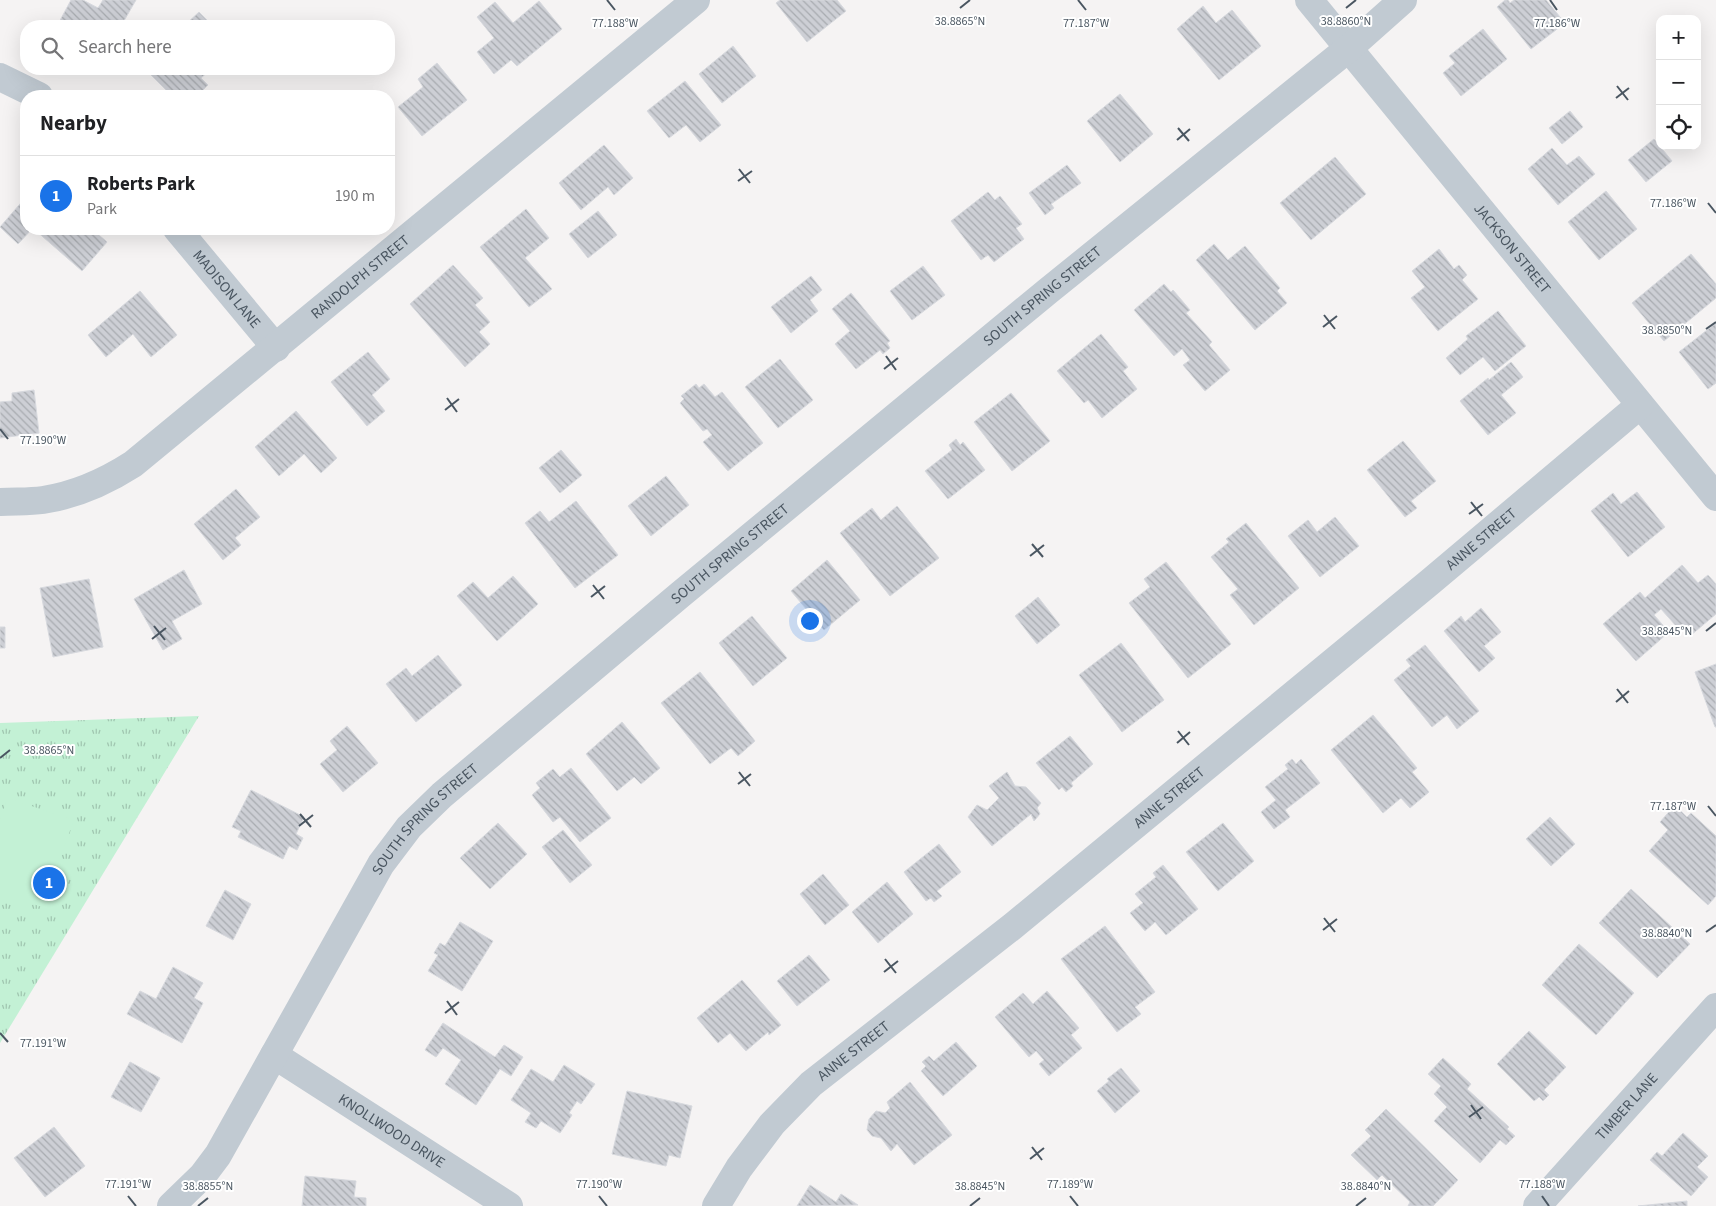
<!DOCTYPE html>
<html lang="en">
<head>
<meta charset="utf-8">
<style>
	:root { --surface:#fff; --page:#f2f2f2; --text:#202124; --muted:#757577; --line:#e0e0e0; --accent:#1a73e8 }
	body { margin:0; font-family:"Source Sans 3",sans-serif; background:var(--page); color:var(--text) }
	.controls { position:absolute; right:15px; top:15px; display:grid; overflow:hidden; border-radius:10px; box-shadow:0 5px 20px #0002 }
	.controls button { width:45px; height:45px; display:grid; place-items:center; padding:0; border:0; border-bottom:1px solid var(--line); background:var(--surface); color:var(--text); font:25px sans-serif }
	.you { position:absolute; left:809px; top:620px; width:18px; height:18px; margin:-12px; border:4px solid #fff; border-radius:50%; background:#1a73e8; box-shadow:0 0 0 8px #1a73e833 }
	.badge { display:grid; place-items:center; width:32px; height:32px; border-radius:50%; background:var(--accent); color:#fff; font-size:16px; font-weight:700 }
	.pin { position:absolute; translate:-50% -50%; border:2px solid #fff; box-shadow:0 1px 5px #0006 }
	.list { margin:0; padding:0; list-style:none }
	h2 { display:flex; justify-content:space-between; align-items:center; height:65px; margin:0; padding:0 20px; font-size:21px }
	h2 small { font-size:16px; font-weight:400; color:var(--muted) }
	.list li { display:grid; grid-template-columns:32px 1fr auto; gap:15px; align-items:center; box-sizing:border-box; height:80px; padding:0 20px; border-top:1px solid var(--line) }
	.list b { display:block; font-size:19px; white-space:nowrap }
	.list p { margin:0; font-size:16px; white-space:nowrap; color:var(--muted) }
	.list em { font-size:16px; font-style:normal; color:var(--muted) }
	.icon { flex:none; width:28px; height:28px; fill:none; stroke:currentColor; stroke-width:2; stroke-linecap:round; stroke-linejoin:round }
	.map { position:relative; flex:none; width:1716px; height:1206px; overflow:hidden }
	.search { position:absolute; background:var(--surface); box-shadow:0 5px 20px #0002; left:20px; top:20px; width:375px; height:55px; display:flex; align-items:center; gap:12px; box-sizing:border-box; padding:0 18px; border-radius:20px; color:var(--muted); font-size:19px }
	.panel { position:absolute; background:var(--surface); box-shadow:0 5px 20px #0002; left:20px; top:90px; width:375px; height:145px; border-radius:20px }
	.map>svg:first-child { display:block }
</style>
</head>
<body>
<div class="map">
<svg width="1716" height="1206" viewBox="0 0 1716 1206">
	<defs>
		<pattern id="park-tufts" width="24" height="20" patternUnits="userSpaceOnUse" patternTransform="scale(1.25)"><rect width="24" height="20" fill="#c3f1d5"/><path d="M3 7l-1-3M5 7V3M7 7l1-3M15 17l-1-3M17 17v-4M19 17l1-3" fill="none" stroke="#a0c6b0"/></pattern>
		<pattern id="building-back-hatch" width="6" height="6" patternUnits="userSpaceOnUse" patternTransform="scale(1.25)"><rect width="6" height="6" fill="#cdcfd5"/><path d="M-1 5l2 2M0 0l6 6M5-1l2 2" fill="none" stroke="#a8abb0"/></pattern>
	</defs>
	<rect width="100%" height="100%" fill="#f5f3f3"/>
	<!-- park -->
	<path fill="url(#park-tufts)" d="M199,716l-199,327v-320z"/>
	<!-- pitch -->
	<path fill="#c3f1d5" d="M7,798l67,22 -32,87 -42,-14v-73z"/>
	<!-- building -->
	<path fill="url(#building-back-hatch)" stroke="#d7d9de" d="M71,0h12l15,8 5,-8h33l-15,26h-64z
		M780,0h57l9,11 -39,31 -31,-39z
		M1505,0h3l2,3 4,-3h32l19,23 -34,26 -34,-42z
		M539,1l23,28 -45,37 -6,-6 -17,14 -17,-22 17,-14 -17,-21 18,-15 18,21z
		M1203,6l13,17 16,-13 29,36 -42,34 -42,-51z
		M199,12l14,14h-29z
		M1483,29l24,30 -46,37 -18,-23 12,-10 -6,-7z
		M733,46l23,30 -34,27 -23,-29z
		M437,63l30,37 -45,36 -24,-29 25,-20 -5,-8z
		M145,69h66l-10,9 7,7 -11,11h-25z
		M685,81l36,44 -21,17 -14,-17 -17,13 -22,-27z
		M1120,94l33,40 -33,28 -33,-41z
		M1570,111l13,16 -21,17 -13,-16z
		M1654,139l18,22 -26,21 -18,-22z
		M604,145l29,33 -19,17 -6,-8 -27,23 -22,-27z
		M1552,148l15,17 12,-9 16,18 -37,31 -30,-36z
		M1335,157l31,37 -55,46 -31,-37z
		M1067,165l14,18 -30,21 3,4 -9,7 -16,-22z
		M1606,191l31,38 -38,31 -31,-38z
		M988,192l7,8 5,-4 22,28 -6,4 8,11 -30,23 -6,-7 -7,5 -30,-39z
		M26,197v32h6l-14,15 -18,-17z
		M526,209l23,29 -24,20 27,31 -23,18 -49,-60z
		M598,211l19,24 -29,23 -19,-24z
		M34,229h58l15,13 -25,29z
		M1214,244l14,16 17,-14 35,42 -3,3 10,12 -32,27 -59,-70z
		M1439,249l15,20 5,-4 8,10 -5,5 16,19 -40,32 -27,-33 14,-11 -13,-16z
		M1691,254l25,30v14l-52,43 -32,-38z
		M453,265l30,33 -8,7 15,17 -11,10 11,12 -25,23 -55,-63z
		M923,266l22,29 -33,25 -22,-29z
		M811,276l11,14 -12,10 8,11 -27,22 -20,-26z
		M1164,284l7,8 2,-2 17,20 -4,3 26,29 -3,3 21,25 -25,21 -22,-26 7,-5 -8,-11 -8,7 -40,-46z
		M140,291l37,44 -26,22 -18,-23 -27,23 -18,-22z
		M851,293l39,48 -3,2 3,5 -7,6 -3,-4 -24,19 -21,-25 15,-13 -18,-22z
		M1498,311l28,35 -31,25 -12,-14 -23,18 -14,-17 22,-19 -2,-3z
		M1716,323v60l-8,6 -29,-37z
		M1101,334l27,33 -5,4 14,18 -35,29 -14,-18 -4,3 -27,-32z
		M368,352l22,27 -18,16 13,16 -18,15 -36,-44z
		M780,359l33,41 -35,28 -33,-41z
		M1511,362l12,15 -22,18 15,18 -28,22 -28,-34 28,-23 1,2z
		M696,384l3,4 5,-4 11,13 7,-5 41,51 -35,28 -25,-29 9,-7 -5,-6 -4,2 -23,-28 4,-4 -3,-3z
		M34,390l5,43 -39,5v-36l12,-1v-8z
		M1011,393l39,48 -38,30 -38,-49z
		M296,411l41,47 -16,15 -17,-19 -25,22 -24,-29z
		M956,439l4,6 3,-3 22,28 -37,29 -23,-28 27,-21 -3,-5z
		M1403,441l33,40 -25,20 6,7 -12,9 -38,-47z
		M561,450l21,25 -22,18 -21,-25z
		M666,476l23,29 -38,31 -23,-30z
		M236,489l24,28 -25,21 6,7 -18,15 -29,-36z
		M1637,492l28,35 -37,30 -37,-46 22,-18 8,11z
		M576,501l42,54 -43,33 -50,-65 15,-12 9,11z
		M897,506l42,52 -49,38 -50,-63 32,-25 9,12z
		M1335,517l24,29 -39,31 -32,-41 20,-16 9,12z
		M1246,523l53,65 -45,37 -24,-30 8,-6 -27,-32 18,-15 -3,-3z
		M827,560l33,40 -36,30 -33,-39z
		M1166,562l65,82 -43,34 -59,-75 21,-16 -6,-8z
		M1682,565l16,18 10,-8 8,9v30l-26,22 -10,-11 -3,2 -16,-18 -7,6 15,17 -33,29 -33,-37 37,-32 5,6z
		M184,570l18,34 -30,17 10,18 -19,11 -29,-51z
		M513,576l25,28 -41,37 -40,-45 16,-14 15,16z
		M89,579l14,68 -50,10 -13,-69z
		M1038,597l22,28 -23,19 -22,-28z
		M1481,608l20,24 -17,14 11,12 -16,14 -35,-41 17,-15 4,6z
		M752,616l35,42 -34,28 -34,-43z
		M0,627h5v21h-5z
		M1121,643l43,57 -42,32 -43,-57z
		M1425,645l54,66 -22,18 -10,-14 -15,12 -38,-47 17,-14 -5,-6z
		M438,655l24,30 -46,37 -30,-38 20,-16 6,8z
		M1716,664v63h-1l-20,-55z
		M700,672l55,69 -17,15 -7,-8 -21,16 -49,-61z
		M1373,715l44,53 -5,4 17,20 -19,16 -9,-10 -18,15 -52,-63z
		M622,722l38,46 -19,16 -7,-7 -17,14 -31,-37z
		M347,726l31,37 -35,29 -23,-28 17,-14 -7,-9z
		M1070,736l23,28 -22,19 2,3 -7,6 -4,-5 -3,3 -23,-27z
		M1292,759l4,5 5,-5 19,24 -35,27 5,7 -16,12 -13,-17 15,-12 -11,-13 23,-18 -3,-4z
		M571,768l40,50 -31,24 -20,-25 -7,5 -21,-27 8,-7 -4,-5 17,-14 7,8z
		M1007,772l8,14 11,1 15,16 -4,5 3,6 -6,7 -3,-7 -39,32 -24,-29 9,-12 10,5 12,-12 -10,-12z
		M251,790l53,27 -8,17 7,4 -6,12 -8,-4 -6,13 -45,-22 3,-6 -9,-4z
		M1675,805l12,12 4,-4 25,23v60l-8,9 -59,-54 19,-21 -8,-8z
		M1550,817l25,27 -24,22 -25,-27z
		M498,823l29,31 -37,35 -30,-31z
		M1223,823l31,38 -36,30 -32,-39z
		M563,830l29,35 -22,18 -28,-36z
		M939,844l22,28 -24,19 5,5 -8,6 -3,-4 -5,3 -22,-29z
		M1163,865l35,44 -32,26 -11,-13 -10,9 -15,-18 13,-10 -8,-9 21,-17 -3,-4z
		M823,874l26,31 -24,20 -25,-31z
		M887,882l26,32 -35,29 -26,-31z
		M1631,889l59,55 -33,34 -58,-55z
		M225,890l26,14 -18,36 -27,-14z
		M460,922l33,19 -31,50 -34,-20 10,-16 -4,-2 6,-10 5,3z
		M1105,926l50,66 -20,15 6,7 -24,18 -56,-73z
		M1579,944l55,49 -38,42 -54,-50z
		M809,955l21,25 -33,26 -20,-25z
		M173,967l30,16 -9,15 9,5 -21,40 -55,-29 13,-23 16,8z
		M742,980l39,45 -12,10 -1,-3 -22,19 -16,-18 -12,10 -21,-25z
		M1047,991l32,37 -8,7 11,13 -33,28 -10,-12 5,-4 -8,-9 -7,6 -34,-40 28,-24 10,11z
		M443,1023l52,34 9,-12 19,12 -12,19 -11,-7 -24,36 -31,-21 16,-24 -18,-12 -7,9 -11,-7z
		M1529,1031l37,36 -22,23 5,5 -6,6 -4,-4 -5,4 -37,-37z
		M956,1042l21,24 -34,30 -22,-25 5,-5 -4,-4 7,-6 5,5z
		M1443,1058l28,26 -4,5 42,38 -2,2 8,7 -9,9 -6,-5 -20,23 -46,-42 13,-14 -13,-13 7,-8 -13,-12z
		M130,1062l30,16 -19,34 -30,-15z
		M564,1065l31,19 -14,20 -4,-3 -8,12 3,2 -12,18 -19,-12 -5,7 -11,-6 6,-9 -20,-13 20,-31 22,13z
		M1121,1068l19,23 -25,22 -18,-22 12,-10 -2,-2z
		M910,1082l42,53 -38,30 -17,-21 -6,7 -10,-13 -9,-2 -5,-6 2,-11 7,-8 9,2 5,-5 -3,-6z
		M627,1091l65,15 -12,52 -11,-3 -3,11 -54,-12z
		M1386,1109l72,71 -25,26h-25l2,-4 -28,-27 -5,5 -26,-25 20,-19 -6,-6z
		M54,1127l31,39 -40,31 -31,-39z
		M1683,1133l25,23 -11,11 11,10 -17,19 -41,-36 7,-8 5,4z
		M305,1176l51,5 -2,16 12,1v8h-64z
		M810,1185l26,17 5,-8 17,11 -61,1z
		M1687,1201v5h-49z"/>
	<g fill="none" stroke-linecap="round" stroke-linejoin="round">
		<!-- minor -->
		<g stroke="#c1cad2" stroke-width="28">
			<path id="s1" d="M1309,0l407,497"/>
			<path d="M0,77l39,19"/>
			<path id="s2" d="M177,229l99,119"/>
			<path id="s3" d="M0,502c14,-1 29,0 43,-2 33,-5 62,-18 90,-36l563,-464"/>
			<path id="s4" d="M274,1055l235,151"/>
			<path id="s5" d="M171,1206l32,-31 15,-20 163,-291 28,-37 33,-32 239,-201 367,-303 301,-243 54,-48"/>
			<path id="s6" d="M716,1206l23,-38 33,-44 39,-40 202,-158 417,-344 210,-177"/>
			<path id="s7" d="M1537,1206l179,-199"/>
		</g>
	</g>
	<!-- ticks -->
	<path fill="none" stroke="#4a5661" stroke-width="2" d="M607,0l8,10M1078,0l8,10M1550,0l7,10M960,8l10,-8M1346,8l10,-8M1617,86l11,14M1616,98l13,-10M1178,128l11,13M1177,140l13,-11M739,169l11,14M738,181l14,-10M1708,203l8,10M1324,315l11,14M1323,327l14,-11M1706,329l10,-7M886,356l10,14M884,369l14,-11M447,398l10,14M445,410l14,-11M0,429l8,10M1471,502l11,14M1469,514l14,-10M1032,544l11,13M1030,556l14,-11M593,585l11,14M591,597l14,-11M154,626l11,14M1706,631l10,-8M152,639l14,-11M1617,689l11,14M1616,702l13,-11M1178,731l11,14M1177,743l13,-11M0,758l10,-8M739,772l11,14M738,784l13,-10M1708,806l8,10M300,814l11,13M299,826l14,-11M1324,918l11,14M1323,930l14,-11M1706,932l10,-7M885,959l11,14M884,972l14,-11M447,1001l10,14M445,1013l14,-11M0,1033l8,9M1471,1105l10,14M1469,1117l14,-10M1032,1147l10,13M1030,1159l14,-11M128,1196l8,10M599,1196l8,10M1070,1196l8,10M1542,1196l7,10M198,1206l10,-8M970,1206l10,-8M1356,1206l10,-8"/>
	<g text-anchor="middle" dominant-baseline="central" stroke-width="4" stroke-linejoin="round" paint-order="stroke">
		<!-- street labels -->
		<g font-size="15" fill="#4a5661" stroke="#fff">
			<text stroke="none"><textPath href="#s1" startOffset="321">JACKSON STREET</textPath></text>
			<text stroke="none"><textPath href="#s3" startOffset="435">RANDOLPH STREET</textPath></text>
			<text stroke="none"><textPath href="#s2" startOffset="78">MADISON LANE</textPath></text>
			<text stroke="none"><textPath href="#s5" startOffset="1276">SOUTH SPRING STREET</textPath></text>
			<text stroke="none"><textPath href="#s6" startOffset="1019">ANNE STREET</textPath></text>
			<text stroke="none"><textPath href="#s5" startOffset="871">SOUTH SPRING STREET</textPath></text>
			<text stroke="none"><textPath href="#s6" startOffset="614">ANNE STREET</textPath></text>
			<text stroke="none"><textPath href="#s5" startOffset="466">SOUTH SPRING STREET</textPath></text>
			<text stroke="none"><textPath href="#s6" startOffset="209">ANNE STREET</textPath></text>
			<text stroke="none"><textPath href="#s7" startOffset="134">TIMBER LANE</textPath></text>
			<text stroke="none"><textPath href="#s4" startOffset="140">KNOLLWOOD DRIVE</textPath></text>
		</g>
	</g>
	<g font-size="12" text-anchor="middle" fill="#4a5661" stroke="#fff" stroke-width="4" stroke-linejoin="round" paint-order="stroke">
		<text x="1346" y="25">38.8860°N</text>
		<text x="960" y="25">38.8865°N</text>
		<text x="615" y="27">77.188°W</text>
		<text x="1086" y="27">77.187°W</text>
		<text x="1557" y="27">77.186°W</text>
		<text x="1673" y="207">77.186°W</text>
		<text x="1667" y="334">38.8850°N</text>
		<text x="43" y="444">77.190°W</text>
		<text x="1667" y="635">38.8845°N</text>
		<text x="49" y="754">38.8865°N</text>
		<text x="1673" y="810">77.187°W</text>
		<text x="1667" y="937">38.8840°N</text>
		<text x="43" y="1047">77.191°W</text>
		<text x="128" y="1188">77.191°W</text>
		<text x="599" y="1188">77.190°W</text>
		<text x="1070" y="1188">77.189°W</text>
		<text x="1542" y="1188">77.188°W</text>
		<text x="208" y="1190">38.8855°N</text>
		<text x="980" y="1190">38.8845°N</text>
		<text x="1366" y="1190">38.8840°N</text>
	</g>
</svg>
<div class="controls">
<button>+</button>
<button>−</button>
<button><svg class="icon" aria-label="locate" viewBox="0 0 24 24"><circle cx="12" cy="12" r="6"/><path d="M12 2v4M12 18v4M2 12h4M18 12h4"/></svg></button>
</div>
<div class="you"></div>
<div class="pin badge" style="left:49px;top:883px">1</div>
<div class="search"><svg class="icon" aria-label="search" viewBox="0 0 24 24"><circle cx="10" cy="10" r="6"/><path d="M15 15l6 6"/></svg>Search here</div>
<section class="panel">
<h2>Nearby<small></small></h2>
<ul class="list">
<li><span class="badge">1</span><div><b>Roberts Park</b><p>Park</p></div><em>190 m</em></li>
</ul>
</section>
</div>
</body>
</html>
